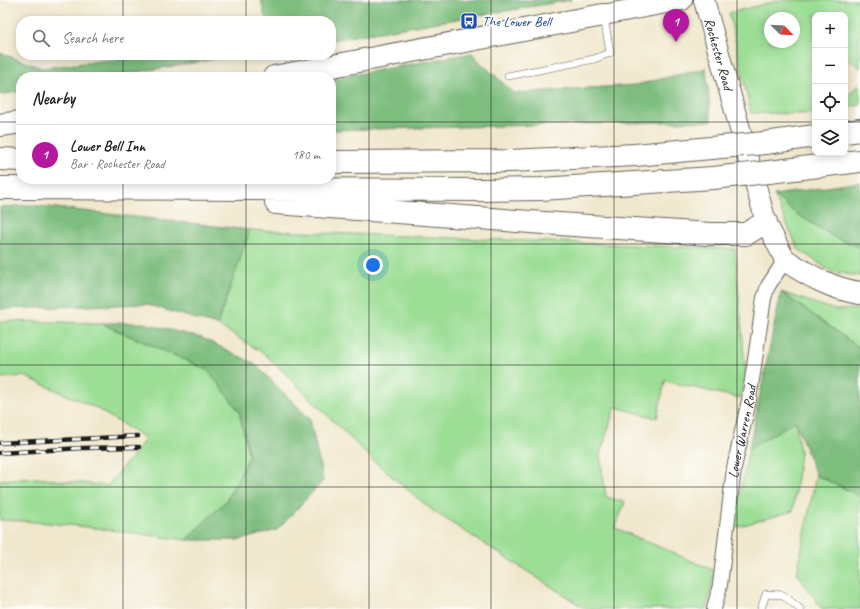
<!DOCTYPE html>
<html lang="en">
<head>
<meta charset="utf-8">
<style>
	:root { --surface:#fff; --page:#f6f6f6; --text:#202124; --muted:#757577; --line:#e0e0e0; --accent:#b5179e }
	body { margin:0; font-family:Caveat,sans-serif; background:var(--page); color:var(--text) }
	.controls { position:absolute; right:12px; top:12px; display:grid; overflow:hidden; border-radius:8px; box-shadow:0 2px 10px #0003 }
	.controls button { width:36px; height:36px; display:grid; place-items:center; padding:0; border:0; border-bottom:1px solid var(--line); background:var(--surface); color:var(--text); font:20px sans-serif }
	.compass { position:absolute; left:764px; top:12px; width:36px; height:36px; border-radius:50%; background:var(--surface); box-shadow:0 2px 10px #0003; rotate:114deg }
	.you { position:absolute; left:373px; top:265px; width:14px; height:14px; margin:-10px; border:3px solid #fff; border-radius:50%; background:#1a73e8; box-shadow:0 0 0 6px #1a73e833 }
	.badge { display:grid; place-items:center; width:26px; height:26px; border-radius:50%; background:var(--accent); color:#fff; font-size:13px; font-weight:700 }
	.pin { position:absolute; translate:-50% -33px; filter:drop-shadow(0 1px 2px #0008) }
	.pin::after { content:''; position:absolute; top:21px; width:14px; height:12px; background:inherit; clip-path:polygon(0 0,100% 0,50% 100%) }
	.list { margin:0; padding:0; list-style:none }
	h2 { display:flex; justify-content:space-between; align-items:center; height:52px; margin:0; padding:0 16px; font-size:17px }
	h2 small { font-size:13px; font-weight:400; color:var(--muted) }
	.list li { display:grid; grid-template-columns:26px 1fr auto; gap:12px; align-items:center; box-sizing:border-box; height:60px; padding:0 16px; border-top:1px solid var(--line) }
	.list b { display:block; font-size:15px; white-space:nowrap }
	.list p { margin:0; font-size:13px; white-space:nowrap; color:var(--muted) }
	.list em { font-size:13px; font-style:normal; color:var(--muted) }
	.icon { flex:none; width:22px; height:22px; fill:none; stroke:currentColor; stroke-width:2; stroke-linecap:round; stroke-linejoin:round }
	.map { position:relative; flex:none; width:860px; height:609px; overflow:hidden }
	.search { position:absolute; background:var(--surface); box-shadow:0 2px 10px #0003; left:16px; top:16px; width:320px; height:44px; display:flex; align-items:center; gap:10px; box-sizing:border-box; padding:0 14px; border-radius:16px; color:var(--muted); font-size:15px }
	.panel { position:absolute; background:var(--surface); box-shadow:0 2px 10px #0003; left:16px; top:72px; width:320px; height:112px; border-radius:16px }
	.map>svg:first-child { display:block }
</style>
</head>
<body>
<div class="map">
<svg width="860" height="609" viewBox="0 0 860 609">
	<rect width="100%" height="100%" fill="#fdfcf7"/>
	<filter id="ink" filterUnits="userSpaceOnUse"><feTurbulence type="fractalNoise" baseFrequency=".025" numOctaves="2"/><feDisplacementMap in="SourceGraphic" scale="8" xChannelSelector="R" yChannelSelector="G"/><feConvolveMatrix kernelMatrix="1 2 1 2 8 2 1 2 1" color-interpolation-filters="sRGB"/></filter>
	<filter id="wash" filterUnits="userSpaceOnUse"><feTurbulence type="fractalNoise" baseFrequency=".012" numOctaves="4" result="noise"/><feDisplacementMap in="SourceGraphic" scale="16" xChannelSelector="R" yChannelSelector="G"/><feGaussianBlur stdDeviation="0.9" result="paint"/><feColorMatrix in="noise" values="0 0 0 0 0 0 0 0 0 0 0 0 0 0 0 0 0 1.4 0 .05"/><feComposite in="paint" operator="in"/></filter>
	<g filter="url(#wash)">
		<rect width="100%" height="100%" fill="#f0e7cc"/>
		<!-- green -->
		<path fill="#9cde95" stroke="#5c7d58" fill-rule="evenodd" d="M781,0h79v68l-10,-8 -5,6v-51h-30v98l-8,1 -56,-1 -22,-100zM770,18h24v24h-24z
			M858,85l2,2v18l-15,3v-14l3,2z
			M774,195l20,17 42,26 24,9v29l-28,-4 -34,-23z
			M250,230l485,19 11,129 -7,20 -74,-17 -8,37 -42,-11 -15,48 6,42 19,5 -10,26 100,43 -8,38h-121l-153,-98 -58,-49 -110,-108 -48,-29z
			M781,292l54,18 25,-1v39z
			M0,321l100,2 108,47 31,41 10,46 -23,44 -40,39c-62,-8 -124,-18 -186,-20v-40l36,-2 71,8 38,-46 -3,-4 -48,-29 -70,-31 -24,2z
			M795,420l5,32 -7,59 -60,17 16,-79z
			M816,475l44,21v113h-38l-25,-35z"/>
		<!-- forest -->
		<path fill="#7dbd7e" stroke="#4c6c4d" d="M261,0h310l-240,40v-19h-65z
			M0,53l42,15 109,-13h89l-133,22h-86v14l-21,4z
			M472,53l8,9 34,31 122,-8 70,-17 5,53 -380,9v-51z
			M860,182v65l-24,-9 -42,-26 -20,-17z
			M30,205l220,25 -33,95 -72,-21 -145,5v-102z
			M781,292l79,56v148l-44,-21 -21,-54 -46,28z
			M100,323h43l59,15 53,26 55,55 13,62 -46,49 -37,10h-54l40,-39 23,-44 -10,-46 -31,-41z"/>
	</g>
	<g filter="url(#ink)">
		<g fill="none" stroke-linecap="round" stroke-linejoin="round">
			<!-- lane casing -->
			<g stroke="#66635a" stroke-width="8">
				<path id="lane" d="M508,76l86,-17 16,-6 -6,-36
					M761,609l5,-15 17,1 17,14"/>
			</g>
			<!-- street casing -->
			<g stroke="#66635a" stroke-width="16">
				<g id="street">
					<path id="s1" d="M714,609l6,-24 14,-117 15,-68 15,-102 4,-12 17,-26"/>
				</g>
			</g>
			<!-- secondary casing -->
			<g stroke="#66635a" stroke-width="22">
				<g id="secondary">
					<path id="s2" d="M704,0l55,197 7,25 19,38"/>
					<path d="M603,15l79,-15"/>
				</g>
			</g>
			<!-- highway casing -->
			<g stroke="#66635a" stroke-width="24">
				<path id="highway" d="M274,77l329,-62
					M0,125l21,-3
					M845,132l15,-2
					M765,143l50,-7
					M0,159l21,1
					M331,162l179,-1 125,-6 76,-7
					M769,172l91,-11
					M0,188l479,2 62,-1 172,-11
					M276,203l268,20 165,11h37l20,-12
					M785,260c23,15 47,29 75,33"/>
			</g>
			<!-- lane -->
			<use href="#lane" stroke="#fff" stroke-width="7"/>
			<!-- street -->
			<use href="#street" stroke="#fff" stroke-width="14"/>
			<!-- secondary -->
			<use href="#secondary" stroke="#fff" stroke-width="20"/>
			<!-- highway -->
			<use href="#highway" stroke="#fff" stroke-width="22"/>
			<!-- rail casing -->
			<g stroke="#1c1c1c" stroke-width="4.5">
				<path id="rail" d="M0,443l138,-7
					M0,453l82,-5 57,-1"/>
			</g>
			<!-- rail -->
			<use href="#rail" stroke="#fdfcf7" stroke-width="3" stroke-dasharray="9" stroke-linecap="butt"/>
			<!-- highway-bridge casing -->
			<g stroke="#66635a" stroke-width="24" stroke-linecap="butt">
				<path id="highway-bridge" d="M711,148l54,-5
					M713,178l56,-6"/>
			</g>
			<!-- highway-bridge -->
			<use href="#highway-bridge" stroke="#fff" stroke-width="22"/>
		</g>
	</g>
	<!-- grid -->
	<path fill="none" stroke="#1c1c1c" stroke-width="1" stroke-opacity="0.55" d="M123,0v21M246,0v21M369,0v609M491,0v609M614,0v609M737,0v609M123,55v22M246,55v22M0,122h21M331,122h484M845,122h15M123,179v430M246,179v430M0,244h860M0,365h860M0,487h860"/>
	<!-- icons -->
	<defs>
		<g id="bus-square" transform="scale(0.9)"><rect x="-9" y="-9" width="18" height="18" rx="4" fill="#1a4fb4" stroke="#fdfcf7"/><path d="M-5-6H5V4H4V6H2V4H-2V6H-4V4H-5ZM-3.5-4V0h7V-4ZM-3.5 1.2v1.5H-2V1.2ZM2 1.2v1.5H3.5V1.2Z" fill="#fff"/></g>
	</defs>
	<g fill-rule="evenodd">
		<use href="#bus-square" x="469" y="21"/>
	</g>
	<g text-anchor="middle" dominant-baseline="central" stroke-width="3.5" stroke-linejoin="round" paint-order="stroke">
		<!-- transit labels -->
		<g font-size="14" fill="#164399" stroke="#fdfcf7" text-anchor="start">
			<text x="482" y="21">The Lower Bell</text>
		</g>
		<!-- street labels -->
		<g font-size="14" fill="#1c1c1c" stroke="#fdfcf7">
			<text stroke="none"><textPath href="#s2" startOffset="56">Rochester Road</textPath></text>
			<text stroke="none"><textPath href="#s1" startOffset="180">Lower Warren Road</textPath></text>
		</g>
	</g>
</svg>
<div class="controls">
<button>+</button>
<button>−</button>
<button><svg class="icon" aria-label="locate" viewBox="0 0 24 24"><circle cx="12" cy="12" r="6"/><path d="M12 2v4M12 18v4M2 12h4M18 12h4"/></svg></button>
<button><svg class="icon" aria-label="layers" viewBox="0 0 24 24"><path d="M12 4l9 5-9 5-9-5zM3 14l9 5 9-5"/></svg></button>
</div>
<svg class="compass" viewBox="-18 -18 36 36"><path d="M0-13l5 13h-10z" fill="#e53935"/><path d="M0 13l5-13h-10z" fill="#757577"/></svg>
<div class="you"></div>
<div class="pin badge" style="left:676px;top:42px">1</div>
<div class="search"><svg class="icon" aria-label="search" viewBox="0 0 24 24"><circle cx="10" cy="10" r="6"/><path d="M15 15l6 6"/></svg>Search here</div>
<section class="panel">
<h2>Nearby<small></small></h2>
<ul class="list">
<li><span class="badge">1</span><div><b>Lower Bell Inn</b><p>Bar · Rochester Road</p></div><em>180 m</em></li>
</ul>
</section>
</div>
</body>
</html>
